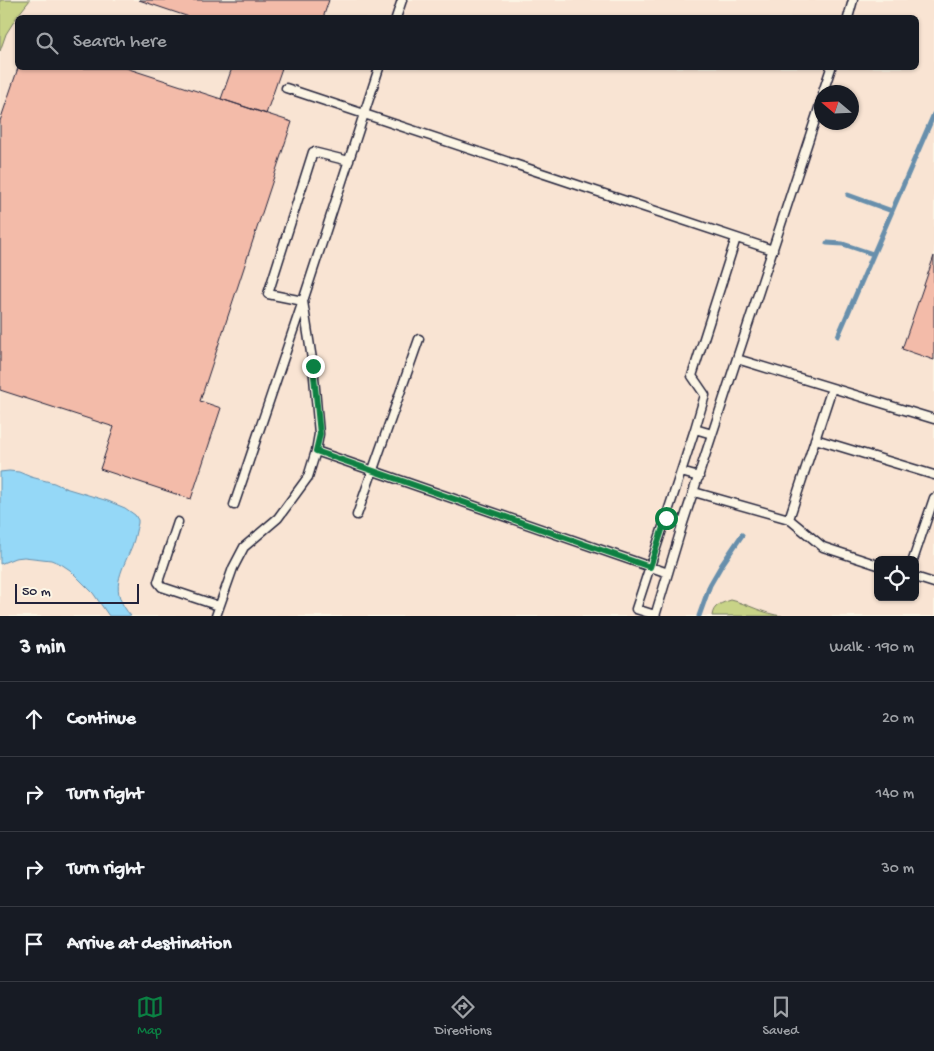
<!DOCTYPE html>
<html lang="en">
<head>
<meta charset="utf-8">
<style>
	:root { --surface:#171b24; --page:#242831; --text:#f1f3f6; --muted:#9ea1a6; --line:#363941; --accent:#0b8043 }
	body { margin:0; font-family:"Gochi Hand",sans-serif; background:var(--page); color:var(--text) }
	.controls { position:absolute; right:15px; bottom:15px; display:grid; overflow:hidden; border-radius:8px; box-shadow:0 1px 4px #0004 }
	.controls button { width:45px; height:45px; display:grid; place-items:center; padding:0; border:0; border-bottom:1px solid var(--line); background:var(--surface); color:var(--text); font:25px sans-serif }
	.compass { position:absolute; left:814px; top:85px; width:45px; height:45px; border-radius:50%; background:var(--surface); box-shadow:0 1px 4px #0004; rotate:289deg }
	.scale { position:absolute; left:15px; bottom:12px; width:124px; box-sizing:border-box; padding-left:5px; border:2px solid #22223b; border-top:0; font-size:14px; line-height:18px; white-space:nowrap; color:#22223b; -webkit-text-stroke:4px #fcf5e5; paint-order:stroke }
	.stop { position:absolute; width:15px; height:15px; margin:-11px; border:4px solid #0b8043; border-radius:50%; background:#fff }
	.stop.end { background:#0b8043; border-color:#fff; box-shadow:0 1px 5px #0008 }
	.list { margin:0; padding:0; list-style:none }
	h2 { display:flex; justify-content:space-between; align-items:center; height:65px; margin:0; padding:0 20px; font-size:21px }
	h2 small { font-size:16px; font-weight:400; color:var(--muted) }
	.list li { display:grid; grid-template-columns:32px 1fr auto; gap:15px; align-items:center; box-sizing:border-box; height:75px; padding:0 20px; border-top:1px solid var(--line) }
	.list b { display:block; font-size:19px; white-space:nowrap }
	.list em { font-size:16px; font-style:normal; color:var(--muted) }
	.icon { flex:none; width:28px; height:28px; fill:none; stroke:currentColor; stroke-width:2; stroke-linecap:round; stroke-linejoin:round }
	.map { position:relative; flex:none; width:934px; height:616px; overflow:hidden }
	.search { position:absolute; background:var(--surface); box-shadow:0 1px 4px #0004; left:15px; right:15px; top:15px; height:55px; display:flex; align-items:center; gap:12px; box-sizing:border-box; padding:0 18px; border-radius:8px; color:var(--muted); font-size:19px }
	.sheet { height:365px; background:var(--surface) }
	nav { display:flex; justify-content:space-around; align-items:center; box-sizing:border-box; height:70px; border-top:1px solid var(--line); background:var(--surface); font-size:14px; color:var(--muted) }
	nav a { display:grid; justify-items:center; gap:2px }
	nav .on { color:var(--accent) }
	.map>svg:first-child { display:block }
</style>
</head>
<body>
<div class="map">
<svg width="934" height="616" viewBox="0 0 934 616">
	<rect width="100%" height="100%" fill="#fcf5e5"/>
	<filter id="ink" filterUnits="userSpaceOnUse"><feTurbulence type="fractalNoise" baseFrequency=".02" numOctaves="2"/><feDisplacementMap in="SourceGraphic" scale="10" xChannelSelector="R" yChannelSelector="G"/><feConvolveMatrix kernelMatrix="1 2 1 2 8 2 1 2 1" color-interpolation-filters="sRGB"/></filter>
	<g filter="url(#ink)">
		<!-- built -->
		<path fill="#f9e4d3" fill-rule="evenodd" d="M0,0h934v616h-934zM18,18h898v50h-898zM822,92h30v30h-30zM878,560h37v37h-37z"/>
		<!-- green -->
		<path fill="#c8d387" stroke="#757a61" d="M0,0h30l-12,15 -12,19 -6,17z
			M731,600c17,4 33,14 51,16h-70c1,-11 10,-13 19,-16z"/>
		<!-- water -->
		<path fill="#95d8f7" stroke="#678fac" d="M9,471l10,1 12,5 23,6 11,5 43,13 17,7 10,7 3,5v3c-2,7 -3,15 -6,23 -11,27 -24,44 -1,70h-22l-16,-23 -23,-23 -9,-6 -10,-4 -27,-3 -9,1 -15,6v-92z"/>
		<g fill="none" stroke-linecap="round" stroke-linejoin="round">
			<!-- stream -->
			<path stroke="#678fac" stroke-width="5" d="M848,195l44,16
				M827,243l16,1 30,10
				M838,336l96,-222
				M699,616l11,-31 11,-19 21,-31"/>
		</g>
		<!-- building -->
		<path fill="#f3bba9" stroke="#22223b" d="M139,0h190l-6,18h-131z
			M18,68h108l166,54 -92,279 21,7 -30,91 -91,-30 14,-42 -114,-37v-269z
			M232,68h50l-16,46 -45,-15z
			M934,256v104l-32,-11z"/>
		<g fill="none" stroke-linecap="round" stroke-linejoin="round">
			<!-- service casing -->
			<g stroke="#22223b" stroke-width="11">
				<path id="service" d="M396,18l6,-18
					M848,18l5,-18
					M286,88l487,162
					M823,92l8,-24
					M737,359l197,60
					M695,429l17,5
					M815,439l119,36
					M316,451l352,122
					M681,472l18,5
					M694,492l95,27 34,28 55,18
					M234,505l69,-204 -35,-7 45,-142 36,9
					M357,515l62,-176
					M666,518l17,5
					M789,519l43,-131
					M178,522l-20,60 4,5 57,19
					M913,560l21,-62
					M915,577l19,6
					M655,615l-19,-6 59,-180 10,-34 -13,-19 44,-138
					M216,616l17,-48 11,-21 34,-29 30,-41 8,-26 3,-17 -6,-68 -10,-65 76,-233
					M655,616l28,-93 139,-424"/>
			</g>
			<!-- service -->
			<use href="#service" stroke="#fcf5e5" stroke-width="8"/>
		</g>
	</g>
	<g fill="none" stroke-linecap="round" stroke-linejoin="round" filter="url(#ink)">
		<!-- route -->
		<path stroke="#0b8043" stroke-width="6" d="M313,366l7,68 -4,17 334,116 16,-49"/>
	</g>
</svg>
<div class="controls">
<button><svg class="icon" aria-label="locate" viewBox="0 0 24 24"><circle cx="12" cy="12" r="6"/><path d="M12 2v4M12 18v4M2 12h4M18 12h4"/></svg></button>
</div>
<svg class="compass" viewBox="-18 -18 36 36"><path d="M0-13l5 13h-10z" fill="#e53935"/><path d="M0 13l5-13h-10z" fill="#9ea1a6"/></svg>
<div class="scale">50 m</div>
<div class="stop" style="left:666px;top:518px"></div>
<div class="stop end" style="left:313px;top:366px"></div>
<div class="search"><svg class="icon" aria-label="search" viewBox="0 0 24 24"><circle cx="10" cy="10" r="6"/><path d="M15 15l6 6"/></svg>Search here</div>
</div>
<section class="sheet">
<h2>3 min<small>Walk · 190 m</small></h2>
<ul class="list">
<li><svg class="icon" aria-label="ahead" viewBox="0 0 24 24"><path d="M12 20V5M6 11l6-6 6 6"/></svg><div><b>Continue</b></div><em>20 m</em></li>
<li><svg class="icon" aria-label="right" viewBox="0 0 24 24"><path d="M7 20v-9h11M14 6l5 5-5 5"/></svg><div><b>Turn right</b></div><em>140 m</em></li>
<li><svg class="icon" aria-label="right" viewBox="0 0 24 24"><path d="M7 20v-9h11M14 6l5 5-5 5"/></svg><div><b>Turn right</b></div><em>30 m</em></li>
<li><svg class="icon" aria-label="arrive" viewBox="0 0 24 24"><path d="M6 21V4h12l-3 4 3 4H6"/></svg><div><b>Arrive at destination</b></div></li>
</ul>
</section>
<nav>
<a class="on"><svg class="icon" aria-label="map" viewBox="0 0 24 24"><path d="M3 6l6-2 6 2 6-2v14l-6 2-6-2-6 2zM9 4v14M15 6v14"/></svg>Map</a>
<a><svg class="icon" aria-label="directions" viewBox="0 0 24 24"><path d="M12 3l9 9-9 9-9-9zM9 14v-3h6M13 9l2 2-2 2"/></svg>Directions</a>
<a><svg class="icon" aria-label="saved" viewBox="0 0 24 24"><path d="M7 4h10v16l-5-4-5 4z"/></svg>Saved</a>
</nav>
</body>
</html>
